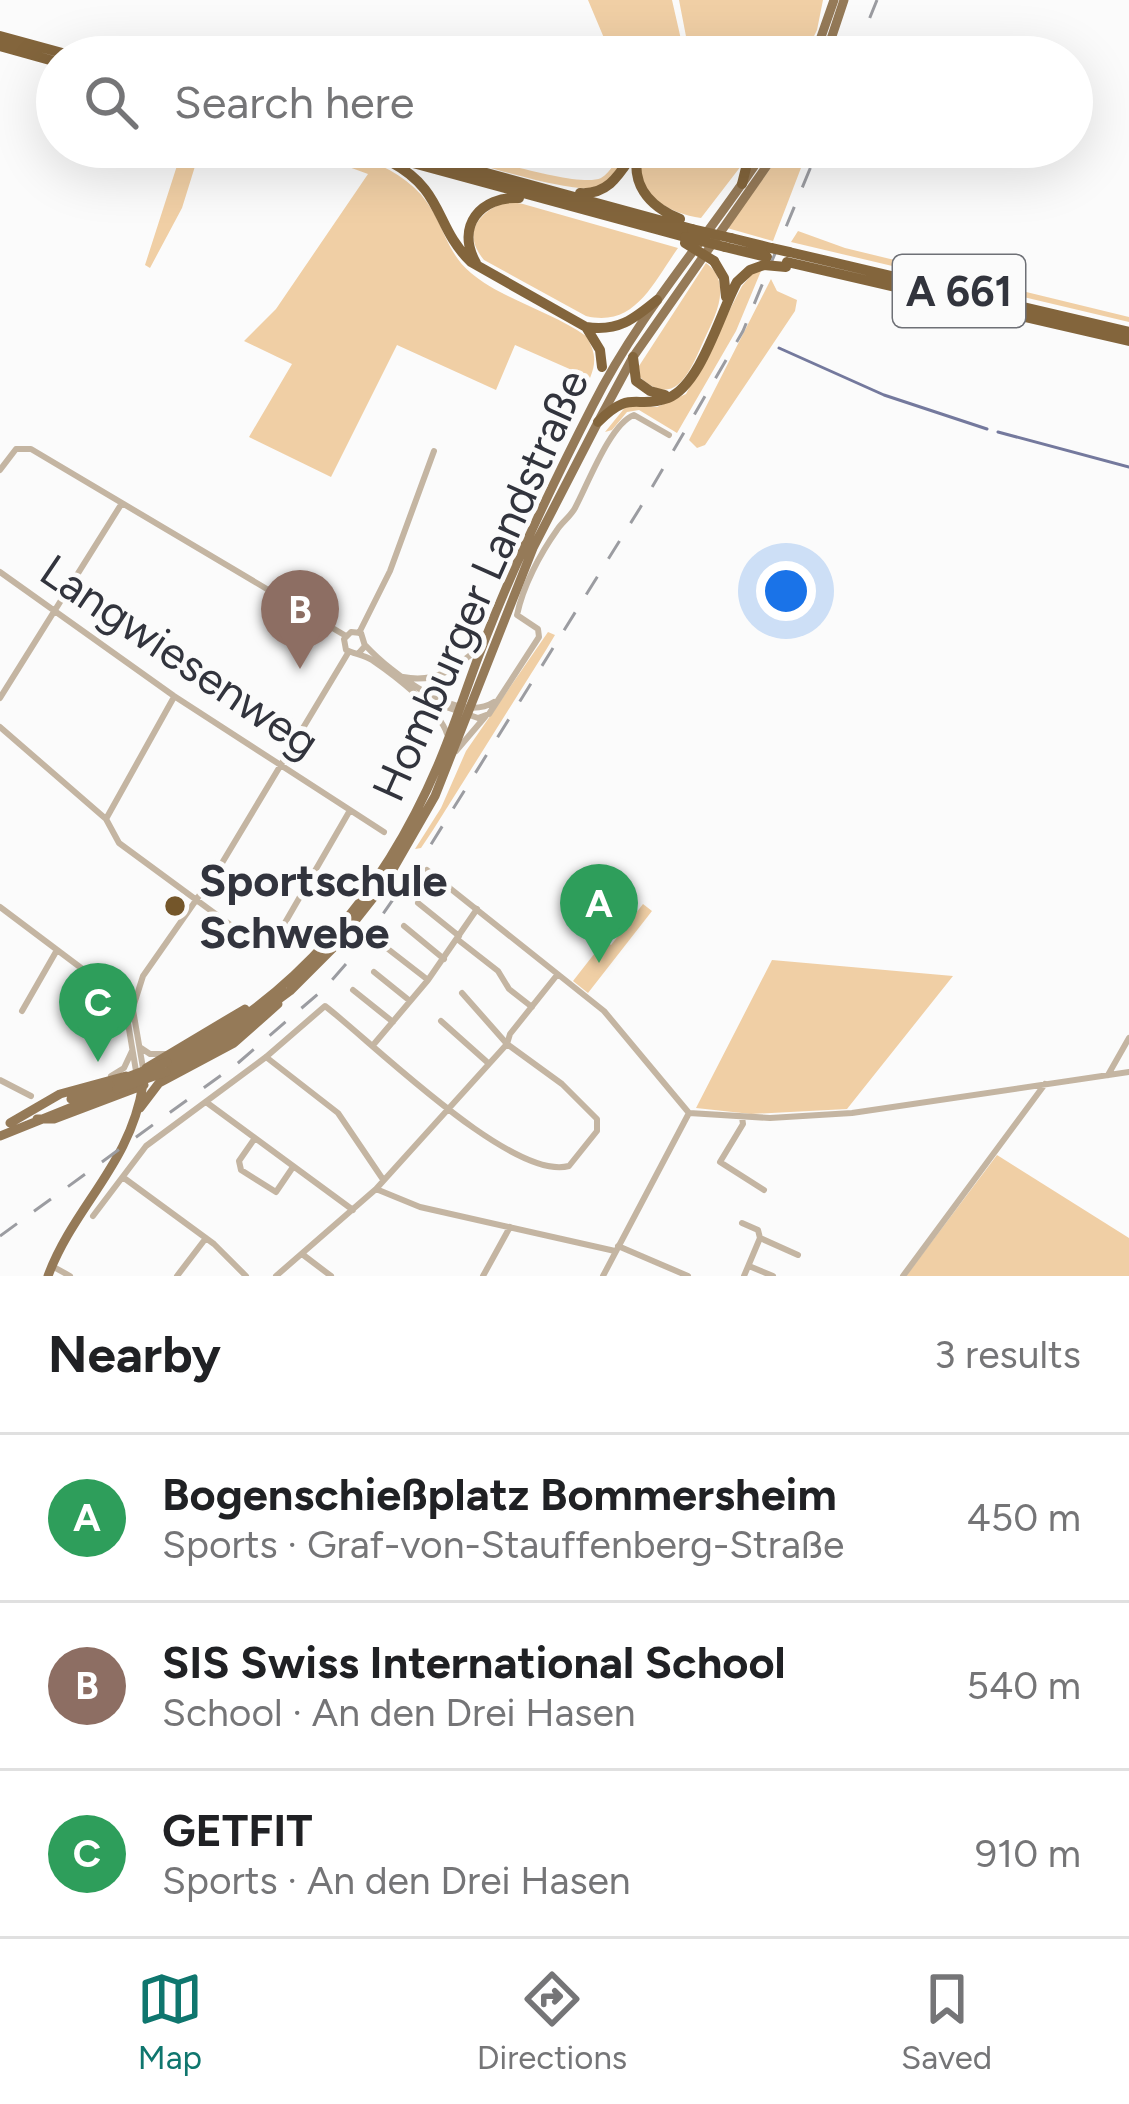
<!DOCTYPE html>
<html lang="en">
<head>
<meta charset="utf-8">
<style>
	:root { --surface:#fff; --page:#f6f6f6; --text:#202124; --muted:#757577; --line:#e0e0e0; --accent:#0f766e }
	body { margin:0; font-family:Figtree,sans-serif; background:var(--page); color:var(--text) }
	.you { position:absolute; left:786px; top:591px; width:42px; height:42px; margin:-30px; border:9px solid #fff; border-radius:50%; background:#1a73e8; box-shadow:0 0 0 18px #1a73e833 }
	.badge { display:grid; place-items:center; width:78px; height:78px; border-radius:50%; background:var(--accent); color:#fff; font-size:39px; font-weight:700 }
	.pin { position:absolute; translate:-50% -99px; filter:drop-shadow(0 3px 6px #0008) }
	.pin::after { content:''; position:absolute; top:63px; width:42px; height:36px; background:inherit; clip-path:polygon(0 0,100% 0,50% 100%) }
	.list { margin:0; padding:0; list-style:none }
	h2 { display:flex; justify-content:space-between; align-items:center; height:156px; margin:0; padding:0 48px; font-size:51px }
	h2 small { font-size:39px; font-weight:400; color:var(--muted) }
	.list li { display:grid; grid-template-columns:78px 1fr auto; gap:36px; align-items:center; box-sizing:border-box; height:168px; padding:0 48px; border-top:3px solid var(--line) }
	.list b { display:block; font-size:45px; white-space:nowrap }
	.list p { margin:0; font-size:39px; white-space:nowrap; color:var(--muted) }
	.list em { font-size:39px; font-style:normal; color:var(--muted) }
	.icon { flex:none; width:66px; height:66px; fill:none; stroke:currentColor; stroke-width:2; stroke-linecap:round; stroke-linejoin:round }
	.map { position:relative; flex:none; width:1129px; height:1276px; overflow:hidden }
	.search { position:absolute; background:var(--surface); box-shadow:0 12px 48px #0002; left:36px; right:36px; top:36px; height:132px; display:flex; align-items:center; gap:30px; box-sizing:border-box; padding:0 42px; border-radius:66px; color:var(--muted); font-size:45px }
	.sheet { height:660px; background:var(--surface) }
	nav { display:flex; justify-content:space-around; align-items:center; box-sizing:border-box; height:168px; border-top:3px solid var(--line); background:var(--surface); font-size:33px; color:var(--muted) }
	nav a { display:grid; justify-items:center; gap:6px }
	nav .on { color:var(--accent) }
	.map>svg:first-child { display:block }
</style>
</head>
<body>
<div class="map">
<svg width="1129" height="1276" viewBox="0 0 1129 1276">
	<rect width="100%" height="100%" fill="#fbfbfb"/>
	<!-- green -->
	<path fill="#f0cfa5" d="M588,0h84l13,57h-73z
		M679,0h144l-6,30 -13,27h-114z
		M183,147h18l-19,61 -32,60 -5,-3z
		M294,147c48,0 113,18 138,63 13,22 18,46 39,63 29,25 81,39 115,63 9,15 11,25 4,42l-75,-33 -19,45 -99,-45 -66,132 -82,-40 43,-73 -48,-23 32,-32 92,-135z
		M421,147c39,0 155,43 180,31 10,-6 17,-20 22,-31h9c-7,13 -14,32 -27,39 -27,13 -151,-30 -184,-39z
		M644,147h86l9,8 2,11 -40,52c-38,-6 -72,-28 -57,-71z
		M786,147h23l-36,94 -46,-13z
		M506,201l17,3 155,44c-25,35 -43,80 -92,68l-102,-56c-23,-28 -5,-47 22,-59z
		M798,231l47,17 284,69v5l-338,-80z
		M706,263c8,6 13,13 14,24 2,18 -9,37 -16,53 -13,29 -28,71 -64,37l-1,-11z
		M761,271l-25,60 -59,102 -38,-23 -12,2 -15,18 -7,2 22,-27 30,2 29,-13 56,-108 11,-13z
		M771,279l6,12 20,9 -2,11 -90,134 -8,3 -8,-8z
		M548,632l7,3 -9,15 -113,180 -12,18 -6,1 26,-41 25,-57z
		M643,904l9,7 -64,82 -15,-12 32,-41 6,5z
		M772,960l181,16 -106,133 -96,5 -55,-6z
		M997,1155l132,83v38h-223z"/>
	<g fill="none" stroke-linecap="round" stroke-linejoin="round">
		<!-- stream -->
		<path stroke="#74799d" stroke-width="3" d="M779,348l105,47 103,34
			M998,432l131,35"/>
		<!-- minor -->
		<path stroke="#c4b5a2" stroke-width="6" d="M0,470l16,-21h15l315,187
			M0,572l174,124 210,136
			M359,633l31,-62 44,-120
			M366,646c24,26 92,79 128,56
			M358,654l7,-8 -4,-13 -10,-1 -7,7 2,11c9,4 18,5 26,10 22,15 68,50 75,74
			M403,677c34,7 54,-10 78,-31
			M0,698l122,-195
			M420,698l58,20 11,-4 50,-77 -1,-8 -21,-14c6,-29 23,-61 40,-85 5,-8 13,-13 18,-22 13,-24 35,-84 59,-93l35,20
			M0,727l106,92 13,24 140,103h10l6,-6 74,-128
			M456,751l29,-34
			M106,819l68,-122
			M427,870l177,141 85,102
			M418,903l41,33
			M0,907l133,100
			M404,926l40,33
			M457,939l41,32 11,18 23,18
			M388,949l40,31
			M374,972l36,29
			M353,990l40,32
			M133,1010l10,58
			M22,1011l35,-61
			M441,1021l46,41
			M374,1044l54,-64 49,-71
			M141,1048l9,6h15
			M266,1057l72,56 44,65
			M1108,1075l21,-37
			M111,1076l13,-8 8,-17
			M137,1077l-9,-54 15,-47 79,-113 126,-210
			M0,1080l31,16
			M206,1102l147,108
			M689,1113l81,5 82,-5 277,-41
			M742,1117l1,7 -23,38 44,28
			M255,1138l-16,23 2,9 35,22 17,-25
			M124,1178l90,66 32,32
			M376,1189l44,18 195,44
			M93,1216l53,-70 120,-89 59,-51c46,35 187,176 244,160l28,-35v-12l-35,-35 -55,-40 -45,-51
			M742,1223l16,7 2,8 38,17
			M618,1246l70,30
			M302,1254l29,22
			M52,1266l18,10
			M749,1266l24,10
			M177,1276l29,-38
			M276,1276l100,-87 131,-145 3,-10 47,-59
			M483,1276l27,-49
			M603,1276l86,-163
			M744,1276l16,-38
			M903,1276l142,-192"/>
		<!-- major -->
		<path stroke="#957a58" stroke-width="9" d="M814,57l20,-57
			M825,57l19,-57
			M167,1062c127,-61 216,-168 271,-297 18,-42 31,-86 48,-128 31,-79 68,-156 107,-232 47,-94 118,-171 174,-258
			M146,1068l99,-59
			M166,1072l52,-28 72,-53 46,-46 49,-62 50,-87 98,-248 65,-126 35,-65 147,-210
			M71,1099l46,-18
			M140,1108l19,-25 75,-40 44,-39
			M37,1119h17l90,-34
			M10,1123l50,-29 66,-18
			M0,1136l117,-47
			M48,1276c26,-70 83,-112 95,-192"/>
		<!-- highway -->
		<path stroke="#83653c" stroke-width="10" d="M0,36l77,21
			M0,46l57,16
			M354,147l331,90
			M391,147l301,82
			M639,147c-10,36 9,59 41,72
			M741,147l5,21 -4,16
			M746,147l27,12
			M391,162c54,29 43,64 80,100l115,65 14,23 2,17
			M580,193c28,2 39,-18 53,-39
			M731,238l40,10
			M725,247l42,10
			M789,252l340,80
			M714,261l10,17 2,19
			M787,262l342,79
			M476,263c-21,-37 5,-67 43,-65
			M586,327c32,5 48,-8 71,-27
			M633,357l3,24 14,10 15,4
			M598,422c34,-34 37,-12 70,-24 33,-13 52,-85 69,-116l13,-12 14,-5"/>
		<!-- rail -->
		<path stroke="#9b9ca1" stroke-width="3" stroke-dasharray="21 21" stroke-linecap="butt" d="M854,57l23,-57
			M0,1236l238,-173 88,-76 32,-37 72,-104 210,-338 103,-177 76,-184"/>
		<!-- major-bridge -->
		<path stroke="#957a58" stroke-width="9" d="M117,1081l50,-19
			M117,1089l49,-17"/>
		<!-- highway-bridge -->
		<path stroke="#83653c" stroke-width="10" d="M692,229l39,9
			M685,237l40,10
			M685,243l29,18
			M771,248l18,4
			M764,265l22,2"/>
	</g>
	<!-- markers -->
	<circle fill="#74562a" stroke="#fbfbfb" stroke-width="4.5" cx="175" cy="906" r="12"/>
	<g text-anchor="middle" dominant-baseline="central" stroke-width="10" stroke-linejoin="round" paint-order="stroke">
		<!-- shield labels -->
		<rect fill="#fbfbfb" stroke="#6e7076" stroke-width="3" x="893" y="255" width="132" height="72" rx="9"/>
		<g font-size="42" font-weight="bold" fill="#32343d">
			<text x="959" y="291">A 661</text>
		</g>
		<!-- street labels -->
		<g font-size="45" fill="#32343d" stroke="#fbfbfb">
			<text transform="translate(480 585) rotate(-66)">Homburger Landstraße</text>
			<text transform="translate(180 656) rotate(34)">Langwiesenweg</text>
		</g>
		<!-- poi labels -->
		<g font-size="45" font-weight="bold" fill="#32343d" stroke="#fbfbfb" text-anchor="start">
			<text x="199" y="880">Sportschule<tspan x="199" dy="52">Schwebe</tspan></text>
		</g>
	</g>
</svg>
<div class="you"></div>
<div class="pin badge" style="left:599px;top:963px;background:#2e9e5b">A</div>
<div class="pin badge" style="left:300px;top:669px;background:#8d6e63">B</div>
<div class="pin badge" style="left:98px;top:1062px;background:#2e9e5b">C</div>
<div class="search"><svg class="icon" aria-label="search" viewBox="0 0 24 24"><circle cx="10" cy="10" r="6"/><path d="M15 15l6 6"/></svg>Search here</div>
</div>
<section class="sheet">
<h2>Nearby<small>3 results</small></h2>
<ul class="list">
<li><span class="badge" style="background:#2e9e5b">A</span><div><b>Bogenschießplatz Bommersheim</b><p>Sports · Graf-von-Stauffenberg-Straße</p></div><em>450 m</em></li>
<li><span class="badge" style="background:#8d6e63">B</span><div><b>SIS Swiss International School</b><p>School · An den Drei Hasen</p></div><em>540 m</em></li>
<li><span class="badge" style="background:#2e9e5b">C</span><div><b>GETFIT</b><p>Sports · An den Drei Hasen</p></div><em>910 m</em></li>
</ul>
</section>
<nav>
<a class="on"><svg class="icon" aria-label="map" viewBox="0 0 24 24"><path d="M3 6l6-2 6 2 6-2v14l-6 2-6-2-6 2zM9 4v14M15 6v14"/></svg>Map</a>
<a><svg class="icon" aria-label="directions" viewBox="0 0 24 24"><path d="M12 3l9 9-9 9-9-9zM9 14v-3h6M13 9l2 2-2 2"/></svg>Directions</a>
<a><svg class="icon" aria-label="saved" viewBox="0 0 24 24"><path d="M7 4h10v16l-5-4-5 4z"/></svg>Saved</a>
</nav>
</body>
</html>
